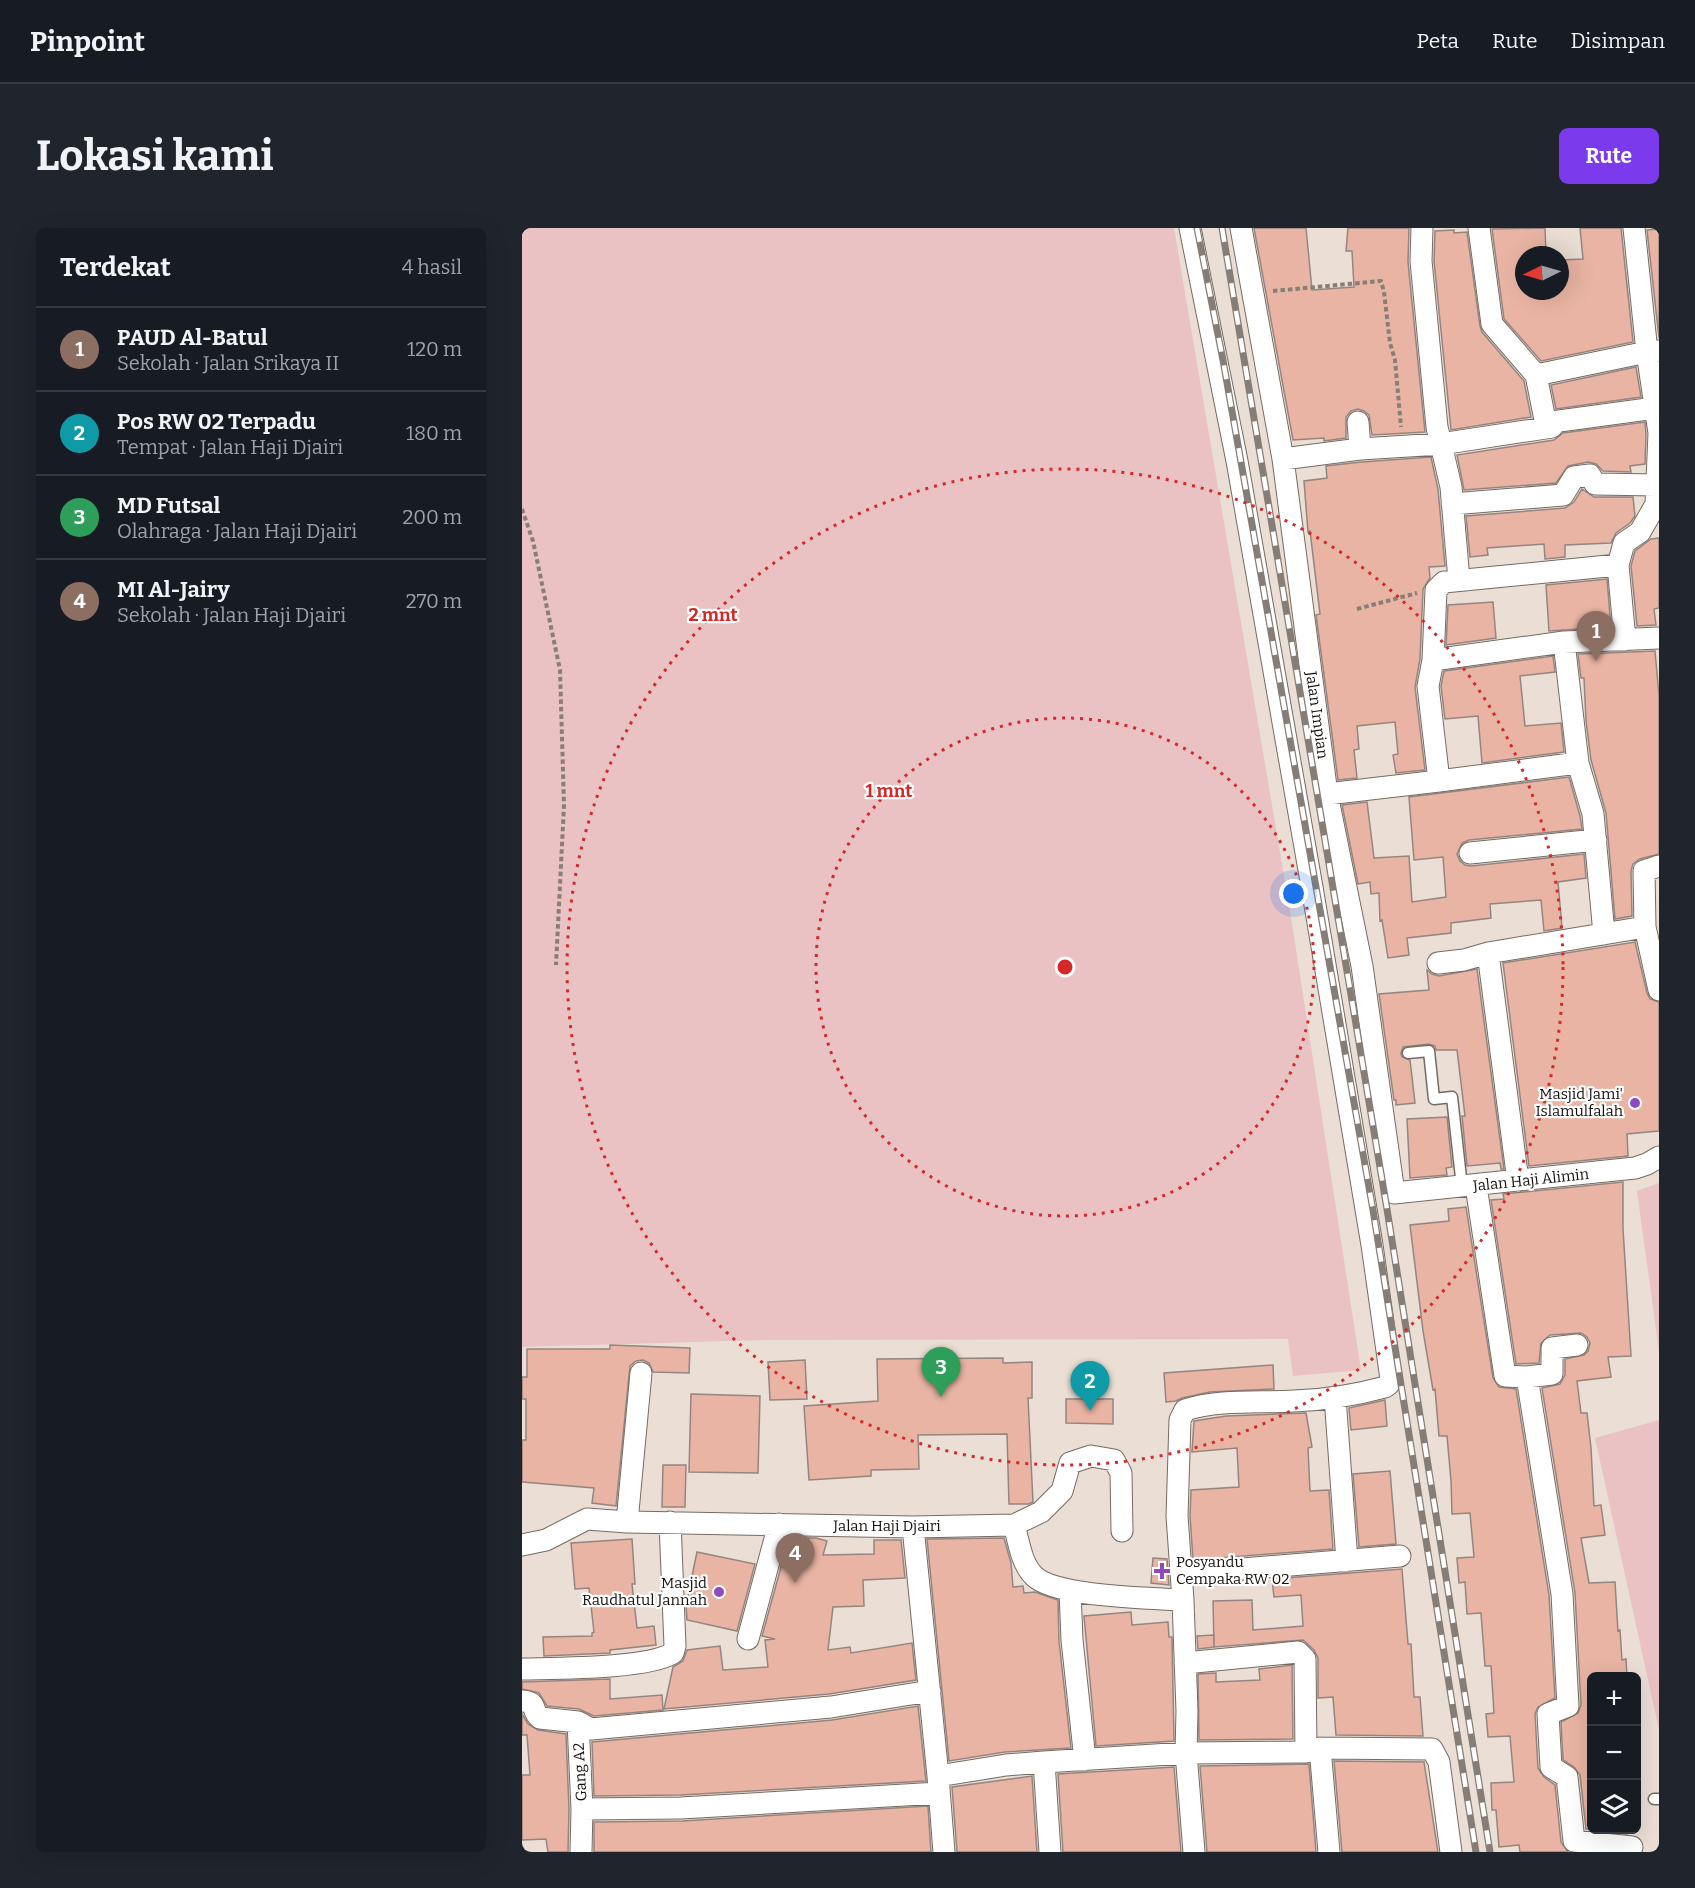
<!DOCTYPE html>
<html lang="id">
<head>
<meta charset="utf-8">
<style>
	:root { --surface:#171b24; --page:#20242c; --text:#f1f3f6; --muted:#9ea1a6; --line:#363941; --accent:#7c3aed }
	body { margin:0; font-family:Bitter,serif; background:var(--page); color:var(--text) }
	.controls { position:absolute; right:18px; bottom:18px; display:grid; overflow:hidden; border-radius:9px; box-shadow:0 6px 24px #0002 }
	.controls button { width:54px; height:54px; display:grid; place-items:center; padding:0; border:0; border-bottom:2px solid var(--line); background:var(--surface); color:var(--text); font:30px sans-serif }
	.compass { position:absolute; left:993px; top:18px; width:54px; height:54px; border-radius:50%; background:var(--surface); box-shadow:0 6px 24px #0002; rotate:265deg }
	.you { position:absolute; left:772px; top:666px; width:21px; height:21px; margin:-15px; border:4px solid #fff; border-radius:50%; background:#1a73e8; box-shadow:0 0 0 9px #1a73e833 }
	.badge { display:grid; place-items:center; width:39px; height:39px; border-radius:50%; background:var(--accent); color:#fff; font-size:20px; font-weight:700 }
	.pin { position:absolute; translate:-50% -50px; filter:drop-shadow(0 2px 3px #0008) }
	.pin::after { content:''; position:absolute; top:32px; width:21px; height:18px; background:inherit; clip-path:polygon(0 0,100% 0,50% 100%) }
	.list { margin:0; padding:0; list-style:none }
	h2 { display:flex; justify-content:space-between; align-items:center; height:78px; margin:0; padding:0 24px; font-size:26px }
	h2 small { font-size:20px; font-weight:400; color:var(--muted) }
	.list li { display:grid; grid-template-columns:39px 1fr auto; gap:18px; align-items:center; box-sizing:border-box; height:84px; padding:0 24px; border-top:2px solid var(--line) }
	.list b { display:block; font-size:22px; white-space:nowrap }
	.list p { margin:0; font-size:20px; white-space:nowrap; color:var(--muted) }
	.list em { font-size:20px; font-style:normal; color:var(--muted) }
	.icon { flex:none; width:33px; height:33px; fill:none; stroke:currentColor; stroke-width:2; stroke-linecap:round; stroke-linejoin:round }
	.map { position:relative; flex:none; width:1137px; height:1624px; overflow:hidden; border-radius:9px }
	header { display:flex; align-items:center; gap:36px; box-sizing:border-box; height:84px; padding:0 30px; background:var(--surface); border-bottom:2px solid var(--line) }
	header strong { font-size:28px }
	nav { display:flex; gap:33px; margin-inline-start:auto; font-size:21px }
	.intro { display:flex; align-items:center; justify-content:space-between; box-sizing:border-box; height:144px; padding:0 36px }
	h1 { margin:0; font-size:42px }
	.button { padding:15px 27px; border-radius:9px; background:var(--accent); color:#fff; font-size:21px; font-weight:700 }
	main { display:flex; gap:36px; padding:0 36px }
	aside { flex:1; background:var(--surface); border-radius:9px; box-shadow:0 6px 24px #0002 }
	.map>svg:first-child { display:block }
</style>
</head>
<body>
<header>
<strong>Pinpoint</strong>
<nav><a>Peta</a><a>Rute</a><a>Disimpan</a></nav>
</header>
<div class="intro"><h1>Lokasi kami</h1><a class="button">Rute</a></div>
<main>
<aside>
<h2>Terdekat<small>4 hasil</small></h2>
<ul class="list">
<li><span class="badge" style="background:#8d6e63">1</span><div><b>PAUD Al-Batul</b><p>Sekolah · Jalan Srikaya II</p></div><em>120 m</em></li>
<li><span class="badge" style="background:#0f9aa8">2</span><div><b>Pos RW 02 Terpadu</b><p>Tempat · Jalan Haji Djairi</p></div><em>180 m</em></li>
<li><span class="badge" style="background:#2e9e5b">3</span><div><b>MD Futsal</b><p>Olahraga · Jalan Haji Djairi</p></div><em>200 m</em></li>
<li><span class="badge" style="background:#8d6e63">4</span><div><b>MI Al-Jairy</b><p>Sekolah · Jalan Haji Djairi</p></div><em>270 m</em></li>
</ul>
</aside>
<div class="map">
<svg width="1137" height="1624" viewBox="0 0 1137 1624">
	<rect width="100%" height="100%" fill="#ebded4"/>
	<!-- green -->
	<path fill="#eac2c3" d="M0,0h652l117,689 70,453 -68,6 -5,-37 -523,1 -243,7z
		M1137,955v168l-22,-160z
		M1137,1192v310l-64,-292z"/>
	<!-- building -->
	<path fill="#e9b4a3" stroke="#948581" stroke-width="1.5" d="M732,0h52l6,62 42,-3 -2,-36h-6l2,-23h61l-1,34 17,170 -53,3 -3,-20 -5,-4 -6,-2 -7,2 -5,6v21l-22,3v-3l-31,2z
		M1023,0l1,27h-22v36h36v-31l23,-1 -3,-31h41l12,114 -92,19 -37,-42 -12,-90z
		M1137,1v109l-12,-108z
		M932,2v3l13,-1 13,94 2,6 42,49 7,36 -80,13 -17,-169 1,-30z
		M1114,139l5,30 -85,12 -5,-24z
		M1123,194l1,12 -1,30 -15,2 1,6 -28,-1 -7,-7 -8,-2 -20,4 -12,17 -92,7 -7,-35 97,-15 9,-7z
		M909,229l7,32 7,77 -16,1 1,11 -7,11 -3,70 -5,28 10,83 -29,3 -3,-18 5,-1 -3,-32 -38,4 2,23 -5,1 3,28 -19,2 -22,-165 4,-1 -10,-83 -2,1 -4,-51 23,-3 -1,-12 35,-4z
		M1060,261l12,8h39l2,19 -5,7 -14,10 -5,10 -46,2v12l-20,2 -1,-15 -57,4 1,7 -18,2 -4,-41 99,-8 9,-6z
		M1137,310v70l-5,1 2,16 -19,1 -6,-60 4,-15 16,-12z
		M1085,351l4,48 -62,4 -3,-46z
		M971,374l3,36 -50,7 2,-40z
		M1133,423l4,44v159l-19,5 -7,5 -2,7 1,45 -17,3 -9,-106 -15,-53 -5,-39 -2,-43h-3l-3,-24z
		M1031,428l2,16 -35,4 5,50 36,-3 3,29 -82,11 -4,-47 -33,3 -4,-33 3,-15z
		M1047,549l11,39 2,13 -113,11 -7,3 -5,11 3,7 5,4 6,1 113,-12 2,24 -28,4 4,46 -18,3 -3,-31 -51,4 1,14 -40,5v10l-44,5 2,17 -21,3 -6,-38 -2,1 -1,-28 -8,1 -1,-12 -12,2 -16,-79 25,-3 7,56 35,-2 3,46 34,-5 -3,-40 -29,3 -5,-63z
		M1113,714l12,51 3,6 9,3v129l-32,3 1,22 -99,10 -26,-203z
		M955,741l27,200h-3l-1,-6 -33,3 -5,-50h3l-8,-66h-21l-1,-4 -6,-2 -26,3 -2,6 1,4 8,3 5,43 -19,2v-5h-2l-15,-106 50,-4 -2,-20 5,4 7,2z
		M925,889l5,50 -6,1 1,7 -37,3 -3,-59z
		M1101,954v47l8,127 -23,1 3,20 -34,4 4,32h6l4,35 3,58 7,-1 4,30 -24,3 8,45 26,-1 3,49 2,-1 2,30 4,-1 1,18h-38l3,32v121h35v4l-41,-5 -6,-54 -6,-8 -11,-7 -2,-38 17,-9 3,-8 -6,-112 -33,-205 18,-4 5,-9v-16l19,-4 4,-4 2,-8 -3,-6 -6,-4 -31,2 -9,8 -2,20 -23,1 -25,-164 13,-1 -1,-5z
		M944,979l27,171 6,9 17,2 33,206 6,103 -17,9 -3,7 3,54 6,9 11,8 6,57 7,10h-48l-1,-7 -20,2 -3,-37h-4l-1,-27 23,-1 -4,-46 -22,1 -2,-23 8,-1 -3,-47h-6l-4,-53 -14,1 -2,-32 -6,1 -2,-25 17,-1 -4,-44 -18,1 -1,-33 -4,-45h-8l-4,-47 -2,1 -10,-59 -13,-106 39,-4 -1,-12z
		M88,1117l80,3 -1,25 -36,-1 -4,-9 -6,-3 -7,1 -6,5 -14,140 -24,-3 2,-15 -72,-6v-42h4v-41h-4v-22h5v-28h83z
		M481,1130v5l29,-1v36h-4l5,104 -4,2h-20l-2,-70 -89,1 1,34 -48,1v6l-62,4 -5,-74 74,-5 -1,-42z
		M283,1132l2,39 -37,1 -2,-38z
		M751,1137l1,24 -64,3 -28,6 -6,3 -10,1 -2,-29z
		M169,1166l69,2 -2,77 -69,-1z
		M544,1171h47v25l-47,-1z
		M863,1172l2,26 -36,4 -2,-22z
		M784,1185l6,34 -4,1 2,43 19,-1 4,59 -140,11 -3,-44 1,-26 48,-3 -2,-39 -45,4 2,-31 32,-5z
		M141,1237h23l-1,42h-23z
		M868,1243l6,73 -37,3 -6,-73z
		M267,1310h27l11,3 -4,14 51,-1v-14h27l4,38 -42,2 1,26 -31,1 -5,43 22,-3 1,6 61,-10 4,37 -87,14 -165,15 9,-42 10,-6 4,-11 33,-4 3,24 45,-3 -3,-27 10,-1 -13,-3z
		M482,1310l7,25 2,24 10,-1 1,7 11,-1 23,8 1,41 12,107 -66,4 -56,9 -22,-222z
		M110,1311l3,45h-3l5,44 17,-2 2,19 -46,5v3l-66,3 -1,-19 49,-1v-3l2,-1 -5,-44 -14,1 -4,-46z
		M175,1324l58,12 -18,67 -50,-11 -1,-15z
		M631,1330l14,1 2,26 -18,-2z
		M880,1341l6,75h3l3,53h6l3,39 -87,-1 -3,-38 -15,1v-40l-4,-8 -11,-10 -89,7 -1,-46 39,-1 1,30 50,-4 -2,-31 -27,2 -2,-18z
		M609,1384l1,13 36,-3 1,15h3l2,104 -78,5 -12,-130z
		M692,1407v12l-16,2 -1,-13z
		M770,1437l1,74 -94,1 -1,-66 18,-1v9l44,-2 -1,-11z
		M88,1451v20l52,-4 1,15 -69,6 -15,-7 -32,-3 -8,-13 -17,-4v-7z
		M396,1478l8,75 -245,14 -87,1 -2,-54 240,-22z
		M0,1486l6,10 10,6 28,4 3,75 -1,43h-20l-2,-13 -24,1v-65h8l-3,-40h-5z
		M812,1533l90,1 14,90h-96z
		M787,1536l7,88h-109l-7,-86z
		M652,1539l7,85h-118l-5,-78z
		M510,1548l5,76h-80l-5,-65z
		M406,1578l3,46h-337v-30l88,-1z"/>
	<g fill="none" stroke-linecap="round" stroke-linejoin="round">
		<!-- lane casing -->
		<g stroke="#766b62" stroke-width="13">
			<path id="lane" d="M886,825l21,-2 5,48 18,-2 10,90
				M1132,1571h5"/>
		</g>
		<!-- street casing -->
		<g stroke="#766b62" stroke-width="23">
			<path id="street" d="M668,0l47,233 75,426 60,358 19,134 -2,5 -4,3c-29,8 -61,13 -91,14 -36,2 -75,-2 -109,9l-5,10 -3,96 6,84 4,111 -1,42 8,99
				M719,0l42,231 44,335 35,172 32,227 241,-25 12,-4 12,-7
				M900,0l-1,33 16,166 14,60 8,93
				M957,0l13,96 44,51 9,45 7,2
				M1014,147l111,-23 12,-1
				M836,194l2,27 81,-5 111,-17v-5l103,-14
				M761,231l77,-10
				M930,276l111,-9 11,-18 16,-2 5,9 62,1
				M1103,412l-7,-75 6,-22 16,-11 16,-28 3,-71 -12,-81 -13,-124
				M1042,414l14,121 15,51 11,120
				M911,432l131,-18 95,-4
				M917,553l139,-18
				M805,566l112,-13 -11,-95 5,-26 3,-70 8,-8 174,-17
				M948,625l126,-13
				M1137,638l-15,5 1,56 14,63
				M966,725l30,228
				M916,735l26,-3 24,-7 157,-26
				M954,958l29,190 22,1 35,217 6,112 -20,8 3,53 16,10 7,64 58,6
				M1005,1149l25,-3v-26l25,-3
				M813,1169l12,164
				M105,1294l14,-149
				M492,1297l27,-13 21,-21 8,-28 21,-7 23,4 7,13 1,58
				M391,1299l25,249 6,76
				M0,1317l24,-5 41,-21 40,3 286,5 101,-2c5,17 7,38 20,51 21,21 117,22 149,24
				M659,1346l219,-18
				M548,1363l2,49 13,120
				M226,1411l31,-115
				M663,1435l113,-11 7,7 1,93
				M0,1441c34,-1 125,0 151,-16l2,-7 -5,-124
				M0,1473c17,1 8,9 18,17l38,4 4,87 -1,43
				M56,1494l13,7 240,-22 99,-16
				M798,1520l9,104
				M522,1534l6,90
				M416,1548l68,-11 38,-3 142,-9 120,-1 14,-4 112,1 7,13 12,90
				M60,1581l99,-1 258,-15"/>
		</g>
		<!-- path -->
		<path stroke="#877e77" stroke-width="4" stroke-dasharray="4.5 3" stroke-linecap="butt" d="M751,63l108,-10 3,11 6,51 5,17 6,67
			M0,281l11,32 27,129 4,135 -8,160
			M835,381l60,-16"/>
		<!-- lane -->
		<use href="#lane" stroke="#fff" stroke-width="10"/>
		<!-- street -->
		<use href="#street" stroke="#fff" stroke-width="21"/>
		<!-- rail casing -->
		<g stroke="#867e76" stroke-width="7">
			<path id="rail" d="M675,0l26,132 150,850 103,642
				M700,0l164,975 104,649"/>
		</g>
		<!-- rail -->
		<use href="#rail" stroke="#fff" stroke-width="4.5" stroke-dasharray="14" stroke-linecap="butt"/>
	</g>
	<!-- distance rings -->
	<g fill="none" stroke="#d62828" stroke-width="3" stroke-dasharray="3 6">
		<circle cx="543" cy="739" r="249"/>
		<circle cx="543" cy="739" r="498"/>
	</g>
	<!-- markers -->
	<g fill="#8f4abd" stroke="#fff" stroke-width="2">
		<circle cx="1113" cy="875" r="6"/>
		<path d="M637 1334h6v6h6v6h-6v6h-6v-6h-6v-6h6z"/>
		<circle cx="197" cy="1364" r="6"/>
	</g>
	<g text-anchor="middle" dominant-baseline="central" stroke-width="4.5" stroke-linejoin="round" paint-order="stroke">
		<!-- street labels -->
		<g font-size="15" fill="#14100c" stroke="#fff">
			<text transform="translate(795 487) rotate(82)">Jalan Impian</text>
			<text transform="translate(1009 952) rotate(-6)">Jalan Haji Alimin</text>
			<text x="365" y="1298">Jalan Haji Djairi</text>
			<text transform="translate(58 1544) rotate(-93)">Gang A2</text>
		</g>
		<!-- poi labels -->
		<g font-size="15" fill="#14100c" stroke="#fff" text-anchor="end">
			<text x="1101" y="866">Masjid Jami'<tspan x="1101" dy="17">Islamulfalah</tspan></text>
			<text x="654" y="1334" text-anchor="start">Posyandu<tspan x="654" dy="17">Cempaka RW 02</tspan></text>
			<text x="185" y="1355">Masjid<tspan x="185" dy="17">Raudhatul Jannah</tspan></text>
		</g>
	</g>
	<circle cx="543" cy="739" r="9" fill="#d62828" stroke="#fff" stroke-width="3"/>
	<g font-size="18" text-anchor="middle" font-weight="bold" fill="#d62828" stroke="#fff" stroke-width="4.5" stroke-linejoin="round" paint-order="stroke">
		<text x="191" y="393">2 mnt</text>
		<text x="367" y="569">1 mnt</text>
	</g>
</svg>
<div class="controls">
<button>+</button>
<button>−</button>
<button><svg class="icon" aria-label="layers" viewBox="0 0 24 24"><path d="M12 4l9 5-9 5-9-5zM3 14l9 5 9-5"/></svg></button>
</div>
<svg class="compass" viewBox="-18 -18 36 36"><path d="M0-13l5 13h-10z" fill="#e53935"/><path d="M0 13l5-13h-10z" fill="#9ea1a6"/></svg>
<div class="you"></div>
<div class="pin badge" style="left:1074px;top:433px;background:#8d6e63">1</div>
<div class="pin badge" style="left:568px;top:1183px;background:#0f9aa8">2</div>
<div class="pin badge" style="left:419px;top:1169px;background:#2e9e5b">3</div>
<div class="pin badge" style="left:273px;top:1355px;background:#8d6e63">4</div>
</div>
</main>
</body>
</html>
